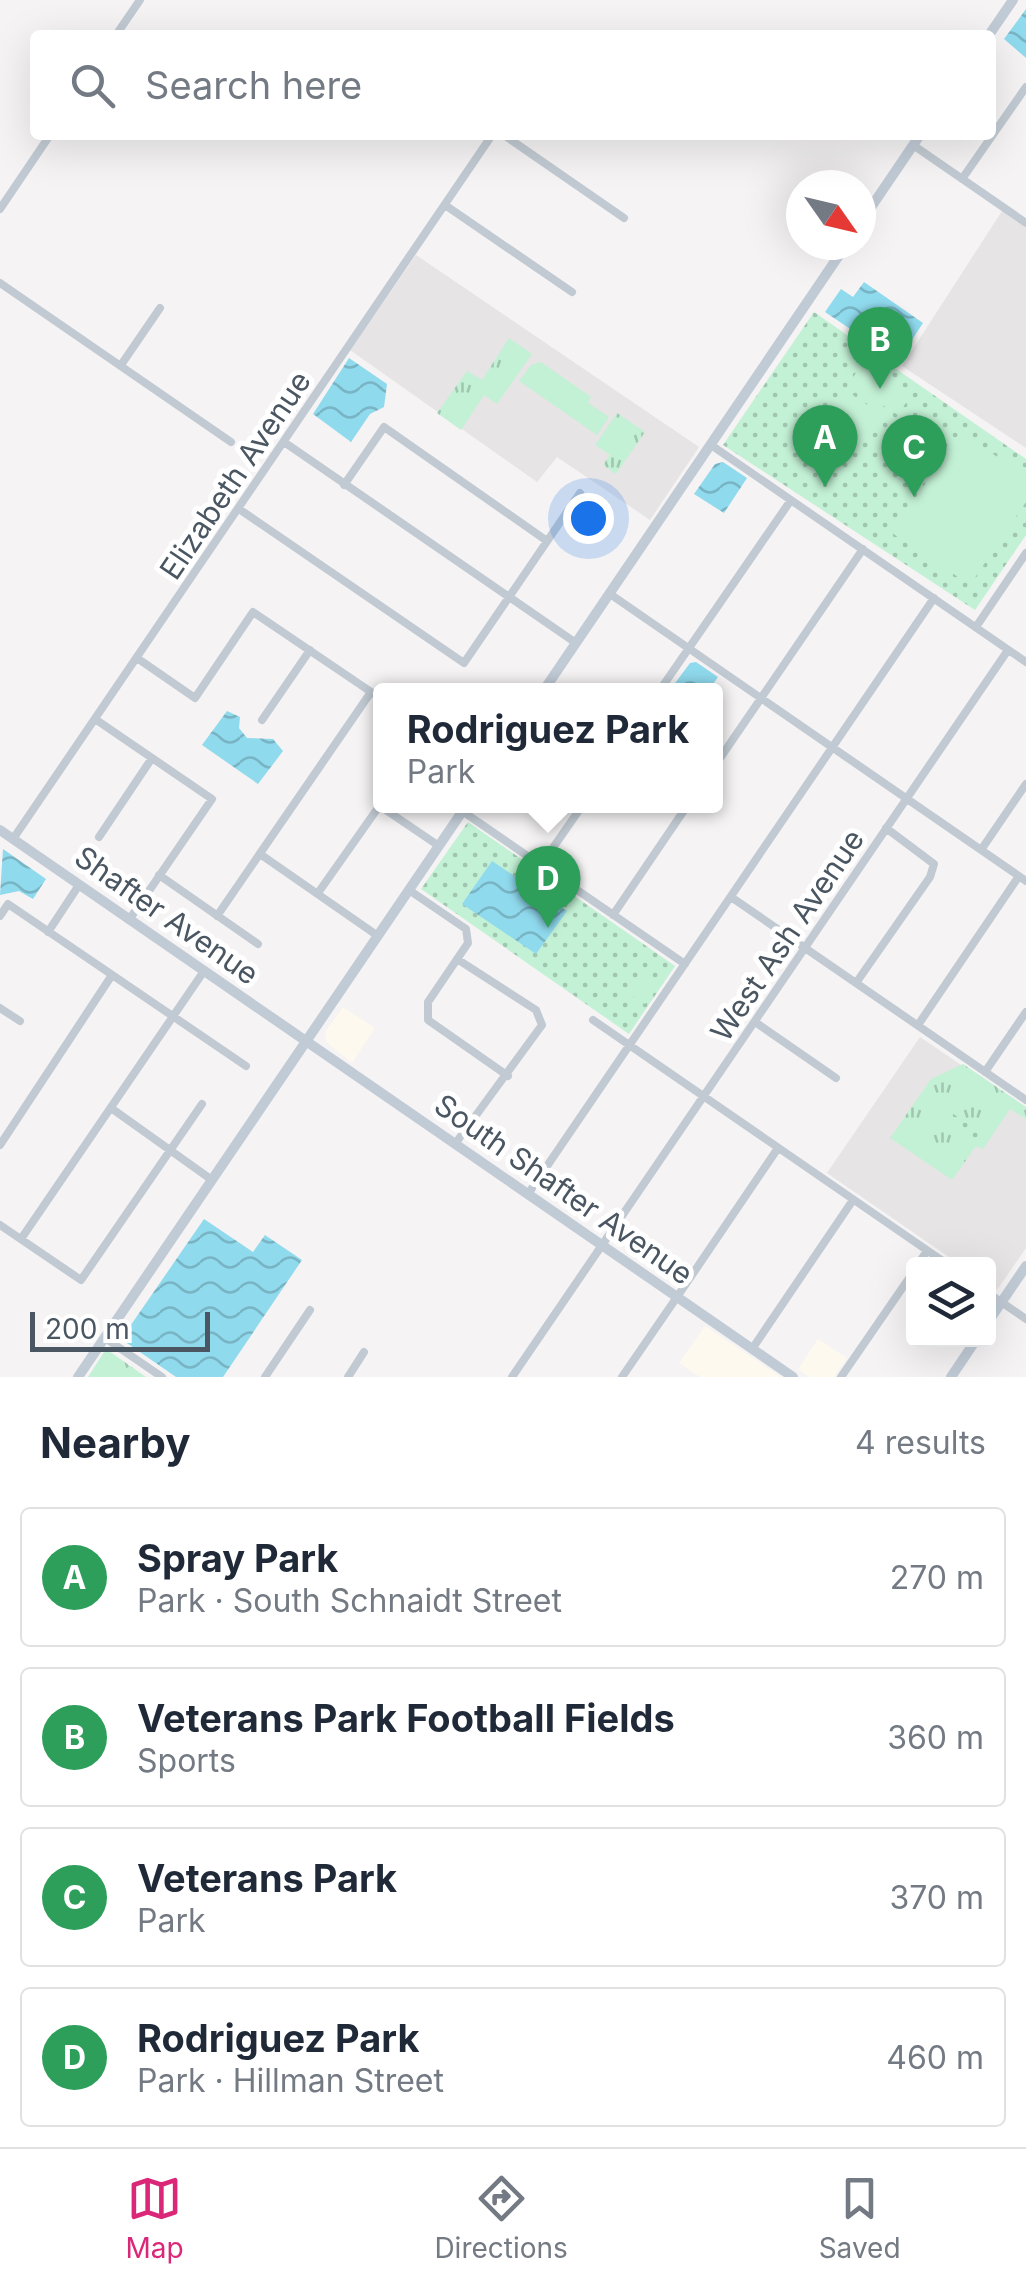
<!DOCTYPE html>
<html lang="en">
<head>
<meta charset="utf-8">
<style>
	:root { --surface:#fff; --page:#f6f6f7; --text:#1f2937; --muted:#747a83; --line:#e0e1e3; --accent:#db2777 }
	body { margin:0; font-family:Inter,sans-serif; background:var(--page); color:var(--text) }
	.controls { position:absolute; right:30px; bottom:30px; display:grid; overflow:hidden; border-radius:10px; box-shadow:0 10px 40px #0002 }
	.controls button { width:90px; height:90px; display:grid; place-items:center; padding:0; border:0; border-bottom:2px solid var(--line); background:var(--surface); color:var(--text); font:50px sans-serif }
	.compass { position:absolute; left:786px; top:170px; width:90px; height:90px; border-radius:50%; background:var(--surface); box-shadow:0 10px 40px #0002; rotate:124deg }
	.scale { position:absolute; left:30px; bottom:25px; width:180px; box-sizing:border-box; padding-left:10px; border:5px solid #4a5661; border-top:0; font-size:28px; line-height:35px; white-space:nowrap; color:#4a5661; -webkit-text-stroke:8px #fff; paint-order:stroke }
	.you { position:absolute; left:588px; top:518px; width:35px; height:35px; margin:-25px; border:8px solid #fff; border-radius:50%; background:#1a73e8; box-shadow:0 0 0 15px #1a73e833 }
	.badge { display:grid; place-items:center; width:65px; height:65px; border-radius:50%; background:var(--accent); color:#fff; font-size:32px; font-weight:700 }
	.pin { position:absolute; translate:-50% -82px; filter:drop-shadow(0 2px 5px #0008) }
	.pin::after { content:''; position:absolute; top:52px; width:35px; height:30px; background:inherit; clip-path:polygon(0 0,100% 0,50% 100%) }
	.popup { position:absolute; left:373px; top:683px; width:350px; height:130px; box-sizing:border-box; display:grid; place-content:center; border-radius:10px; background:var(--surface); filter:drop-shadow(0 2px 8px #0005); font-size:32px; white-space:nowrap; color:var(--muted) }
	.popup b { font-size:38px; color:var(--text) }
	.popup::after { content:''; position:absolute; left:50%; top:100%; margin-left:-20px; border:20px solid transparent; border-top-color:var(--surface) }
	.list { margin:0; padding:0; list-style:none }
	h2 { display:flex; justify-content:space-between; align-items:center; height:130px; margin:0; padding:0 40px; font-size:42px }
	h2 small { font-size:32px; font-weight:400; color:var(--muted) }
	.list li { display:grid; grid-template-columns:65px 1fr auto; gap:30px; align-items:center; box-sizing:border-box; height:140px; margin:0 20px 20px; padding:0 20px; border:2px solid var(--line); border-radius:10px }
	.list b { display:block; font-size:38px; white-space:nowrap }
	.list p { margin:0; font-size:32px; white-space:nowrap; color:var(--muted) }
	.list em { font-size:32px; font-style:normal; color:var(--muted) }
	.icon { flex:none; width:55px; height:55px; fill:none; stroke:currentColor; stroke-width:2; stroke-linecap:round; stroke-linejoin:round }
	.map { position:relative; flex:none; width:1026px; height:1377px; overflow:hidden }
	.search { position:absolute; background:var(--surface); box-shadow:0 10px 40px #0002; left:30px; right:30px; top:30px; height:110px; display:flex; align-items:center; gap:25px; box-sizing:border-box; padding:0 35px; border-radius:10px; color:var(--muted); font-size:38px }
	.sheet { height:770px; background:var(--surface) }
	nav { display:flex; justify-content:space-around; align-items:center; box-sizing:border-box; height:140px; border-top:2px solid var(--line); background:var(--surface); font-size:28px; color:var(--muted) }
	nav a { display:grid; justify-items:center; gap:5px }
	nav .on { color:var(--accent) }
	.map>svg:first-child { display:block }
</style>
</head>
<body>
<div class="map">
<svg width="1026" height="1377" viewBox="0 0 1026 1377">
	<defs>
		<pattern id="grass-tufts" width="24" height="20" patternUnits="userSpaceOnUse" patternTransform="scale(2.5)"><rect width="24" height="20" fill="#c3f1d5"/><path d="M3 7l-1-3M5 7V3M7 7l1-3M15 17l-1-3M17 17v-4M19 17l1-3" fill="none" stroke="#a0c6b0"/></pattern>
		<pattern id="park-dots" width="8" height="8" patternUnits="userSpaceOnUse" patternTransform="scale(2.5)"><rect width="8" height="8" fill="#c3f1d5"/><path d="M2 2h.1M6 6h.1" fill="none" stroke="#a0c6b0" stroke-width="1.8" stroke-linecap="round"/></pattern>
		<pattern id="water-waves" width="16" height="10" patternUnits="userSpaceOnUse" patternTransform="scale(2.5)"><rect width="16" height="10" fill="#90daee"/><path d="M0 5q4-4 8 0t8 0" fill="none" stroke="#78b4c4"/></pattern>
	</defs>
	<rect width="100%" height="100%" fill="#f5f3f3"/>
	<!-- commercial -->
	<path fill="#fdf9ef" d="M343,1007l32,21 -23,35 -26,-21 -1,-10z
		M705,1326l76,51h-81l-21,-14z
		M818,1339l29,19 -13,19h-24l-12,-8z"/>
	<!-- education -->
	<path fill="#e6e4e5" d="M1002,211l24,17v220l-124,-82z
		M416,255l283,192 -49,73 -93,-63 -20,25 -187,-132z
		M920,1037l106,72v139l-29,42 -8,-6 -1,-20h-29l-132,-91z"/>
	<!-- grass -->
	<path fill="url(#grass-tufts)" d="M509,338l23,16 -35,50 -13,-9 -23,35 -24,-17 30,-42 15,9z
		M617,413l28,19 -29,42 -13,-9 7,-10 -15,-10z
		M963,1064l63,43v12l-16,-10 -27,40 -7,-3 -24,34 -62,-42 41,-59z
		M106,1349l40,28h-58z"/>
	<!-- park -->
	<path fill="url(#park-dots)" d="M814,312l212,147v76l-51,75 -252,-165z
		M468,822l207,144 -46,68 -208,-145z
		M946,1109l38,26 -7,9 -37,-26z"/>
	<!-- garden -->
	<path fill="#c3f1d5" d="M541,362l50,35 -3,6 21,14 -12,18 -78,-54 12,-16z
		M862,363l49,32 -13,20 -49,-31z
		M848,392l35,23 -13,21 -35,-23z
		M960,432l66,44v26l-56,83 -78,-52z
		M645,972l14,10 -14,22 -15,-10z"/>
	<!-- water -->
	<path fill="url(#water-waves)" d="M1026,9v49l-22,-19z
		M864,282l59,41 -25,38 -73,-49 16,-23 12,8z
		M349,358l38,26 -3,23 -14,7 -19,28 -38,-28z
		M723,462l24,16 -23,35 -30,-19 21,-30z
		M696,662l22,15 -9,13h-39l20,-27z
		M227,711l13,6 -1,11 8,10 26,1 10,12 -25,33 -56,-39z
		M3,849l43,30 -13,20 -14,-8 -19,4z
		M492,861l75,50 -31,43 -74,-50z
		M204,1219l49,33 12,-17 37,25 -79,117h-47l-52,-36v-6z"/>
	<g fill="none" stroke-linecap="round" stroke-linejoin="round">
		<!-- street -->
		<path stroke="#c1cad2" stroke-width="8" d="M116,35l24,-35
			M504,135l120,83
			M913,145l113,78
			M962,179l64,-92
			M445,205l127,87
			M0,209l50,-74
			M0,283l231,159
			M121,365l39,-57
			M284,442l292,201
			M711,445l315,217
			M344,485l40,-58 163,114
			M239,509l225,154 116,-170
			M610,594l416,287
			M976,627l50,-74
			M137,658l58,40 58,-86 127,86
			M660,690l131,-190
			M95,719l117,80 -83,121
			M262,720l48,-70
			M716,764l147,-215
			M380,806l59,40
			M462,811l223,153
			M99,837l53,-79
			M13,839l479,-704
			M981,850l45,-66
			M260,854l118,82
			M541,865l41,-59
			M159,875l99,69
			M409,890l57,39 2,14 -40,59v18l80,56
			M318,893l62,-88
			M731,897l295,203
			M613,915l74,-109
			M0,916l8,-12 238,162
			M217,916l154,-224
			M48,932l31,-47
			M856,983l74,-106 4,-13 -48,-36
			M0,1008l20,13
			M593,1020l354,244
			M755,1022l81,56
			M918,1025l101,-149
			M985,1072l41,-60
			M111,1108l101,72
			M455,1144l87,-119 -6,-15 -79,-51
			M0,1145l112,-170
			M528,1194l406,-596
			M0,1225l81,55 121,-176
			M21,1239l183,-268
			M918,1264l9,-13
			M988,1293l38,26
			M677,1297l101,-149
			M105,1338l57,39
			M752,1349l101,-149
			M265,1377l45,-67
			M348,1377l16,-25
			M512,1377l496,-727
			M622,1377l55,-80
			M841,1377l73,-106"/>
		<!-- secondary -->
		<path stroke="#c1cbd6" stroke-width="10" d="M989,35l24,-35
			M861,222l59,-87
			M544,690l302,-445
			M0,830l793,547
			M988,1322l38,-56
			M78,1377l388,-571
			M951,1377l25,-37"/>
	</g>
	<g text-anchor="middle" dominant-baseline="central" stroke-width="10" stroke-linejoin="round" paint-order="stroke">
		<!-- street labels -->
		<g font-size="30" fill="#4a5661" stroke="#fff">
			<text transform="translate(235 475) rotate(-56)">Elizabeth Avenue</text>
			<text transform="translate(167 915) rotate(35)">Shafter Avenue</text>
			<text transform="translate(787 935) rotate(-56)">West Ash Avenue</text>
			<text transform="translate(564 1189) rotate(35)">South Shafter Avenue</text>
		</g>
	</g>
</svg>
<div class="controls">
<button><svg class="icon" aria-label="layers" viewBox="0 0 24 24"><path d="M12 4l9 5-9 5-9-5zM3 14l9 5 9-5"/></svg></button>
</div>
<svg class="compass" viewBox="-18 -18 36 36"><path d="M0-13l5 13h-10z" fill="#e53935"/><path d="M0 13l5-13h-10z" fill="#747a83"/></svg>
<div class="scale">200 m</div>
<div class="you"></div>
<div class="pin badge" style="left:825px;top:487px;background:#2e9e5b">A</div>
<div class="pin badge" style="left:880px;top:389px;background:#2e9e5b">B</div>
<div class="pin badge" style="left:914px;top:497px;background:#2e9e5b">C</div>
<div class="pin badge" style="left:548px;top:928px;background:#2e9e5b">D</div>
<div class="popup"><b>Rodriguez Park</b>Park</div>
<div class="search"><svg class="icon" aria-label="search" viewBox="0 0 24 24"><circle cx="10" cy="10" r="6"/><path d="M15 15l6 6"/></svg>Search here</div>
</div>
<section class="sheet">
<h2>Nearby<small>4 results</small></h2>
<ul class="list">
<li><span class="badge" style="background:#2e9e5b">A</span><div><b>Spray Park</b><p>Park · South Schnaidt Street</p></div><em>270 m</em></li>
<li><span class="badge" style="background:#2e9e5b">B</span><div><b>Veterans Park Football Fields</b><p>Sports</p></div><em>360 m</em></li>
<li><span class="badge" style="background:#2e9e5b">C</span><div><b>Veterans Park</b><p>Park</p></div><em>370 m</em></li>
<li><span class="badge" style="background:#2e9e5b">D</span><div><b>Rodriguez Park</b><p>Park · Hillman Street</p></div><em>460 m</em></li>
</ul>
</section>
<nav>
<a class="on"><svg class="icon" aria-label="map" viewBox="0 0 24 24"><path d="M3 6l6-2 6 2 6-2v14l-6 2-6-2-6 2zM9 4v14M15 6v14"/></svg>Map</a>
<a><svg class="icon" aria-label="directions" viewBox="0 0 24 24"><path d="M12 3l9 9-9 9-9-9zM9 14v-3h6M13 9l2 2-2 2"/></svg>Directions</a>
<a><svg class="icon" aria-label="saved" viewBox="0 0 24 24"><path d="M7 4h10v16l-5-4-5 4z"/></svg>Saved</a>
</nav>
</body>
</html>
